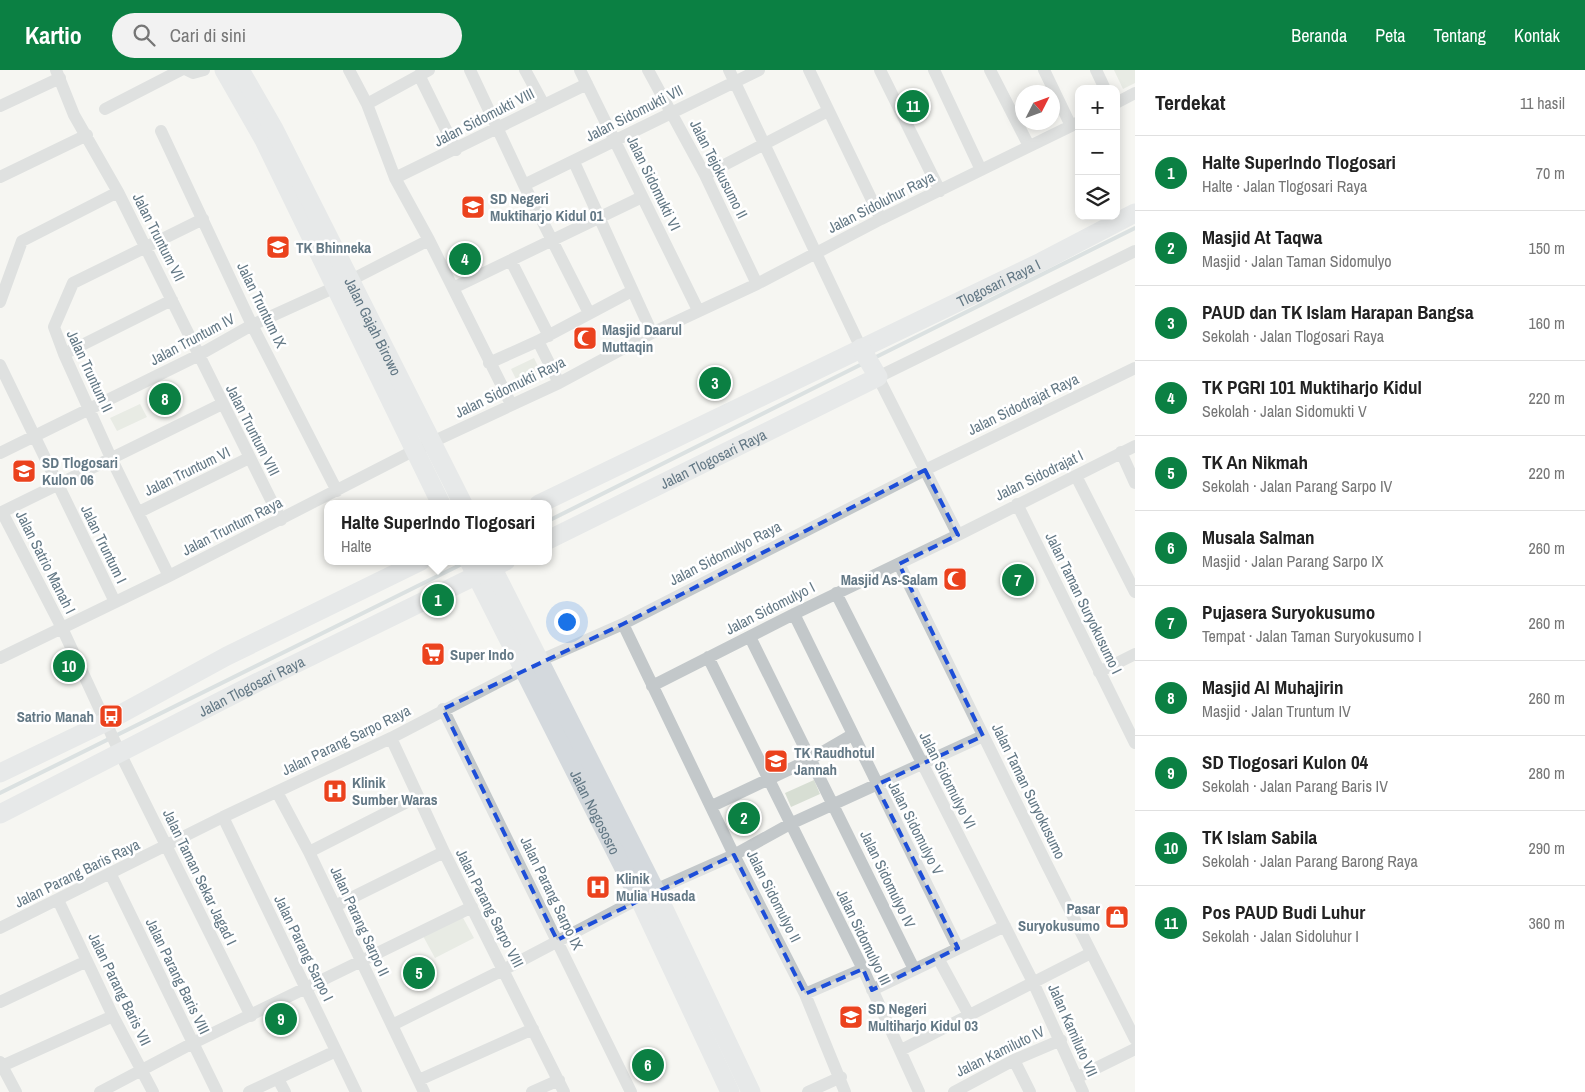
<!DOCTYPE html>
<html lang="id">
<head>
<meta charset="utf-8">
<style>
	:root { --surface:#fff; --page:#f2f2f2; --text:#222; --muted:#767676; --line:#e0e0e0; --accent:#0b8043 }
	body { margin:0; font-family:"Archivo Narrow",sans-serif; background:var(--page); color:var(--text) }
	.controls { position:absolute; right:15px; top:15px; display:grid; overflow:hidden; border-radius:10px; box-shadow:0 2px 12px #0003 }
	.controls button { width:45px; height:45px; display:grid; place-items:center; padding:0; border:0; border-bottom:1px solid var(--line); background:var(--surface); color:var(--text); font:25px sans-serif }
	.compass { position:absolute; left:1015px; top:15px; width:45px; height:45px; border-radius:50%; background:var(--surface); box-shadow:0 2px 12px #0003; rotate:48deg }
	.you { position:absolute; left:566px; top:551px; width:18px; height:18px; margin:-12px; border:4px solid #fff; border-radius:50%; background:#1a73e8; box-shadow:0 0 0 8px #1a73e833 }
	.badge { display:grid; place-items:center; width:32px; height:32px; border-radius:50%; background:var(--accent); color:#fff; font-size:16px; font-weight:700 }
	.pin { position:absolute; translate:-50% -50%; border:2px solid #fff; box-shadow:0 1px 5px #0006 }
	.popup { position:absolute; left:324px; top:430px; width:228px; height:65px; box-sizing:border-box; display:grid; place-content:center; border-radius:10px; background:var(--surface); filter:drop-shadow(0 1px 4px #0005); font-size:16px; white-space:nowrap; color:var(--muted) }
	.popup b { font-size:19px; color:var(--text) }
	.popup::after { content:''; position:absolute; left:50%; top:100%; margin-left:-10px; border:10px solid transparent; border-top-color:var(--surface) }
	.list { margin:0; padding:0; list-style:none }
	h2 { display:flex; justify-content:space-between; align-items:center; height:65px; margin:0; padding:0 20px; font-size:21px }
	h2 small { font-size:16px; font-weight:400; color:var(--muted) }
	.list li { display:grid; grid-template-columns:32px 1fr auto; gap:15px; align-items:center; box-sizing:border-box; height:75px; padding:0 20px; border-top:1px solid var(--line) }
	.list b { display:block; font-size:19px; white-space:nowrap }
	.list p { margin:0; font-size:16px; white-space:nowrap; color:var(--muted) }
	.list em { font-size:16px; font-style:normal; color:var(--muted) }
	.icon { flex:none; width:28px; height:28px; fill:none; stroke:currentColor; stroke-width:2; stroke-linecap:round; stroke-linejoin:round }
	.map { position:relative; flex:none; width:1135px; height:1022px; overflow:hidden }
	header { display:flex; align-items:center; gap:30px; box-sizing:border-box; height:70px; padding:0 25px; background:var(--accent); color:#fff }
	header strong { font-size:24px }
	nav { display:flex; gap:28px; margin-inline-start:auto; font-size:18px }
	.search { width:350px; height:45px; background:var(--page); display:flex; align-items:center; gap:12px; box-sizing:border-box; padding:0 18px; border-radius:28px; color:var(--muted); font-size:19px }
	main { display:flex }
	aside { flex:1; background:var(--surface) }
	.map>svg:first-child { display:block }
</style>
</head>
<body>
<header>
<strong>Kartio</strong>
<div class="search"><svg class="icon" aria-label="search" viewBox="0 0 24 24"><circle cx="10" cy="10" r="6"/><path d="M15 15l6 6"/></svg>Cari di sini</div>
<nav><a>Beranda</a><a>Peta</a><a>Tentang</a><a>Kontak</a></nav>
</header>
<main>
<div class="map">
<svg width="1135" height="1022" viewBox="0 0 1135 1022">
	<rect width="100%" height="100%" fill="#f6f6f2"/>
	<!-- green -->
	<path fill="#d7ded3" d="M1114,0h21v13l-12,6z
		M534,288l7,14 -23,11 -7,-14z
		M140,334l7,13 -30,14 -7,-13z
		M814,710l6,14 -29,13 -6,-14z
		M462,846l12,22 -39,20 -12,-22z"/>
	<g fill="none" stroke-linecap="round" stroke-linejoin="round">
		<!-- stream -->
		<path stroke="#bbc8cc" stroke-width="4" d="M874,288l261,-130
			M548,451l316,-158
			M0,723l464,-230"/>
		<!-- street -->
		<path stroke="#c3c8ca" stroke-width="12" d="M56,0l18,45 44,77 163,328
			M187,0l6,3 11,-3
			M349,0l18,34 28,74 34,62 82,164
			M470,0l54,115 65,128
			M525,0l19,35
			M580,0l118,240
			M648,0l57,105 52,109
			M729,0l132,278
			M809,0l72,149
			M880,0l60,121
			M934,0l47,100
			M990,0l39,76
			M1044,0l27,56
			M1096,0l9,19
			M419,5l37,75
			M1116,33l19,-10
			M367,34l62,-34
			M0,36l60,-28
			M105,39l76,-39
			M161,61l91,194 85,166
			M574,92l78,171
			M705,105l123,-64
			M0,107l87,-42
			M395,108l192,-94
			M524,115l235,-115
			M511,191l38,75
			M453,218l189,-91
			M0,232l22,-61 96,-49
			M538,271l21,42
			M64,284l108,-54
			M489,293l49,-22 94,-50
			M0,295l115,237
			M1121,382l14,31
			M0,383l197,-97 55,-31 99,-45 78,-40
			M1076,406l59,116
			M1017,434l118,239
			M2,442l60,116 58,125 131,263
			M139,442l110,-54
			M0,443l222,-109
			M958,465l-80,-158 257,-126
			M899,494l147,299 89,176
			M169,506l-58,-118 -47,-104 -10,-27 19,-44 130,-64
			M836,523l197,389 50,110
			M794,544l164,334
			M623,554l111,231 71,139 40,98
			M750,567l164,332
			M708,587l155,312 56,123
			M0,588l169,-82 246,-126 144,-67 93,-50 105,-49 124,-65 198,-97
			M1099,602l36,-18
			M652,616l142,-72 164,-79 177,-89
			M443,639l188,383
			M391,668l53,114 120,240
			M277,722l32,60 115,240
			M712,736l97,-46 43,-25
			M223,747l133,275
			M309,782l108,-55
			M110,803l107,219
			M58,830l55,116 40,76
			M335,836l109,-54
			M0,858l223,-111 168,-79 148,-77 84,-37 302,-154 210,-102
			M938,888l31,57
			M872,920l133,-64
			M805,924l58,-25
			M0,932l87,-41
			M392,955l111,-55 152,-80 79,-35 56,-31 193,-88
			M901,980l190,-97
			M1014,990l16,32
			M0,992l16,30
			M2,996l111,-50
			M1076,1008l59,-29
			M278,1009l7,13
			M419,1010l114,-51
			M100,1022l93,-49 279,-136
			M249,1022l87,-41
			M532,1022l27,-12
			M808,1022l33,-15
			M954,1022l60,-32 47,-20"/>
		<!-- secondary -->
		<g stroke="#d4d9dd" stroke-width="19">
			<path d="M224,0l40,70 177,364"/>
			<path id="s1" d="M240,0l34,59 189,375"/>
			<path id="s2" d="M539,434l502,-242 94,-49"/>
			<path id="s3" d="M548,470l330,-163 -17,-29"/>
			<path id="s4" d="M469,491l170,337 91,194"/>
			<path d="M489,491l166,329 96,202"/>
			<path d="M0,703l106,-51 121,-66 194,-95"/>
			<path id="s5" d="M0,744l258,-132 248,-121"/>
		</g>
	</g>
	<!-- marked area -->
	<path d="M0 0H1135V1022H0ZM925,400l33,65 -59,29 84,172 -107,49 82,163 -86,42 -9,-21 -58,25 -71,-139 -177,85 -114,-231 180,-85z" fill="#f6f6f2" fill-opacity=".55" fill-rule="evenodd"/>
	<path fill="none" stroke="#1d4ed8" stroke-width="4" stroke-dasharray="10 6" stroke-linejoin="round" d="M925,400l33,65 -59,29 84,172 -107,49 82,163 -86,42 -9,-21 -58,25 -71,-139 -177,85 -114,-231 180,-85z"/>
	<!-- icons -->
	<defs>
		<g id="school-square" transform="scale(1.25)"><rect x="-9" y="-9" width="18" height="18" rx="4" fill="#eb421d" stroke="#fff"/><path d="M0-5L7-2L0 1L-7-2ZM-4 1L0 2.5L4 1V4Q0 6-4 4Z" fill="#fff"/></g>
		<g id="mosque-square" transform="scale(1.25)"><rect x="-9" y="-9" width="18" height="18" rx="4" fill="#eb421d" stroke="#fff"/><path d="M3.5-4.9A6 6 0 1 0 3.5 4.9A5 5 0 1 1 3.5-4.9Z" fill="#fff"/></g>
		<g id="supermarket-square" transform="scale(1.25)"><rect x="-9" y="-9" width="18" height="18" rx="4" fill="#eb421d" stroke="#fff"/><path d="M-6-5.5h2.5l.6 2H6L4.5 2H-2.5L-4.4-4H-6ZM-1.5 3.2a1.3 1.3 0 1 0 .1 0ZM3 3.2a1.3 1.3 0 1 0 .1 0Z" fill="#fff"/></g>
		<g id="bus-square" transform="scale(1.25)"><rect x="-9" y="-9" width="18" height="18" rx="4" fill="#eb421d" stroke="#fff"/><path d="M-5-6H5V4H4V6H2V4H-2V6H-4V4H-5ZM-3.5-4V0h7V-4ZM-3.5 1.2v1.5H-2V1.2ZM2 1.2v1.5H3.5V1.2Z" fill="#fff"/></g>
		<g id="hospital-square" transform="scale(1.25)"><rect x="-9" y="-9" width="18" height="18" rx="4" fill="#eb421d" stroke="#fff"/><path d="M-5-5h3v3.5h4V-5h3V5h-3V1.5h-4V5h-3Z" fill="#fff"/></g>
		<g id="shop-square" transform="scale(1.25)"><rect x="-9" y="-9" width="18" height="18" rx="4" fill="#eb421d" stroke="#fff"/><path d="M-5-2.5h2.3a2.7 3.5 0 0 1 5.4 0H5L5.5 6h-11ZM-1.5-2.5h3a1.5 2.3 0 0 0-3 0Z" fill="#fff"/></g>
	</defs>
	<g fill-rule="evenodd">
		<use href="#school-square" x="473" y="137"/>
		<use href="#school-square" x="278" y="177"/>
		<use href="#mosque-square" x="585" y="268"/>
		<use href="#school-square" x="24" y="401"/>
		<use href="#mosque-square" x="955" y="509"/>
		<use href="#supermarket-square" x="433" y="584"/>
		<use href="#bus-square" x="111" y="646"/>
		<use href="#school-square" x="776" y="691"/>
		<use href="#hospital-square" x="335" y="721"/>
		<use href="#hospital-square" x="598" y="817"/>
		<use href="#shop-square" x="1117" y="847"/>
		<use href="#school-square" x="851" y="947"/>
	</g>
	<g text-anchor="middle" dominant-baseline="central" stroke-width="5" stroke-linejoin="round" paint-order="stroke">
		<!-- street labels -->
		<g font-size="15" fill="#637885" stroke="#fff">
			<text transform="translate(634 43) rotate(-27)">Jalan Sidomukti VII</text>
			<text transform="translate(484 47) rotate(-27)">Jalan Sidomukti VIII</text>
			<text transform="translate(719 99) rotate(63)">Jalan Tejokusumo II</text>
			<text transform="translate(654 113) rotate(64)">Jalan Sidomukti VI</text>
			<text transform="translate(881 132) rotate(-27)">Jalan Sidoluhur Raya</text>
			<text transform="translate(159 167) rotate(63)">Jalan Truntum VII</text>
			<text stroke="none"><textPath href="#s2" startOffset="510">Tlogosari Raya I</textPath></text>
			<text transform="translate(262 235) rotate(64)">Jalan Truntum IX</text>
			<text stroke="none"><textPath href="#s1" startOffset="289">Jalan Gajah Birowo</textPath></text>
			<text transform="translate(192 269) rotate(-28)">Jalan Truntum IV</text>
			<text transform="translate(90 301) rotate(65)">Jalan Truntum II</text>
			<text transform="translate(510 317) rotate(-26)">Jalan Sidomukti Raya</text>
			<text transform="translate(1023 334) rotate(-26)">Jalan Sidodrajat Raya</text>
			<text transform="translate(253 360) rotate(63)">Jalan Truntum VIII</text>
			<text stroke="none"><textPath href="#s3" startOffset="184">Jalan Tlogosari Raya</textPath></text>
			<text transform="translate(187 401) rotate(-26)">Jalan Truntum VI</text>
			<text transform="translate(1039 405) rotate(-26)">Jalan Sidodrajat I</text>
			<text transform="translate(232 456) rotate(-27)">Jalan Truntum Raya</text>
			<text transform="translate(104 474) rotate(64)">Jalan Truntum I</text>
			<text transform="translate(725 483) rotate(-27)">Jalan Sidomulyo Raya</text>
			<text transform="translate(46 492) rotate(63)">Jalan Satrio Manah I</text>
			<text transform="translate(1084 533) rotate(64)">Jalan Taman Suryokusumo I</text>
			<text transform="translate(770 538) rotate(-27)">Jalan Sidomulyo I</text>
			<text stroke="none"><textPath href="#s5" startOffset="282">Jalan Tlogosari Raya</textPath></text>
			<text transform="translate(346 670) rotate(-26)">Jalan Parang Sarpo Raya</text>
			<text transform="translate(948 710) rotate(63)">Jalan Sidomulyo VI</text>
			<text transform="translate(1029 721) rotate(64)">Jalan Taman Suryokusumo</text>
			<text stroke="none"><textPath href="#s4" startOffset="281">Jalan Nogososro</textPath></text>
			<text transform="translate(916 758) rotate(63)">Jalan Sidomulyo V</text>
			<text transform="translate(77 803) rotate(-26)">Jalan Parang Baris Raya</text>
			<text transform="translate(200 807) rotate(64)">Jalan Taman Sekar Jagad I</text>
			<text transform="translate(888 809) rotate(64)">Jalan Sidomulyo IV</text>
			<text transform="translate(552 823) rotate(64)">Jalan Parang Sarpo IX</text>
			<text transform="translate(774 826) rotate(63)">Jalan Sidomulyo II</text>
			<text transform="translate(490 838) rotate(63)">Jalan Parang Sarpo VIII</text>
			<text transform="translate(360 851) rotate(65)">Jalan Parang Sarpo II</text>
			<text transform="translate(864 867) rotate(64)">Jalan Sidomulyo III</text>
			<text transform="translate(304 878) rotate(64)">Jalan Parang Sarpo I</text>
			<text transform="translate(178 906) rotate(64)">Jalan Parang Baris VIII</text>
			<text transform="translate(120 919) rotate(64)">Jalan Parang Baris VII</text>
			<text transform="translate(1073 960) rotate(66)">Jalan Kamiluto VII</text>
			<text transform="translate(1000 981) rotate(-26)">Jalan Kamiluto IV</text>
		</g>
		<!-- poi labels -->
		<g font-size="15" font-weight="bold" fill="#637885" stroke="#fff" text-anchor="start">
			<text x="490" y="128">SD Negeri<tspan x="490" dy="17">Muktiharjo Kidul 01</tspan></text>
			<text x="296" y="177">TK Bhinneka</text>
			<text x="602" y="259">Masjid Daarul<tspan x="602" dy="17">Muttaqin</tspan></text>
			<text x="42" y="392">SD Tlogosari<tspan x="42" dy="17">Kulon 06</tspan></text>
			<text x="938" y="509" text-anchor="end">Masjid As-Salam</text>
			<text x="450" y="584">Super Indo</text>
			<text x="94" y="646" text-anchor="end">Satrio Manah</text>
			<text x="794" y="682">TK Raudhotul<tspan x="794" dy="17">Jannah</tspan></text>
			<text x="352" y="712">Klinik<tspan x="352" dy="17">Sumber Waras</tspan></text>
			<text x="616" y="808">Klinik<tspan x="616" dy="17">Mulia Husada</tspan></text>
			<text x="1100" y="838" text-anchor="end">Pasar<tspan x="1100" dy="17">Suryokusumo</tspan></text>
			<text x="868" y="938">SD Negeri<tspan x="868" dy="17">Multiharjo Kidul 03</tspan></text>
		</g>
	</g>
</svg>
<div class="controls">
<button>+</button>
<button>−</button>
<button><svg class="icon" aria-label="layers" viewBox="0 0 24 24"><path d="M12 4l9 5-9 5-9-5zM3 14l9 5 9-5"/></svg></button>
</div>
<svg class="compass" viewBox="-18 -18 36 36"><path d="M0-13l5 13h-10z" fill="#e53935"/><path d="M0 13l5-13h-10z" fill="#767676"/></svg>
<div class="you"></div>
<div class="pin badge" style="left:438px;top:530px">1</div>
<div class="popup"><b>Halte SuperIndo Tlogosari</b>Halte</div>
<div class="pin badge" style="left:744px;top:748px">2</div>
<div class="pin badge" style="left:715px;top:313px">3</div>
<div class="pin badge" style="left:465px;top:189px">4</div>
<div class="pin badge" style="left:419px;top:903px">5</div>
<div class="pin badge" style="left:648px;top:995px">6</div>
<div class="pin badge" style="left:1018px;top:510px">7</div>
<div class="pin badge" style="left:165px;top:329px">8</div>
<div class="pin badge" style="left:281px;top:949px">9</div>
<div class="pin badge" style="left:69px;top:596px">10</div>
<div class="pin badge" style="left:913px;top:36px">11</div>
</div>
<aside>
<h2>Terdekat<small>11 hasil</small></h2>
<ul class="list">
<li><span class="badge">1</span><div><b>Halte SuperIndo Tlogosari</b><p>Halte · Jalan Tlogosari Raya</p></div><em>70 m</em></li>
<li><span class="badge">2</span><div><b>Masjid At Taqwa</b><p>Masjid · Jalan Taman Sidomulyo</p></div><em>150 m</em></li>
<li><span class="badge">3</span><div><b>PAUD dan TK Islam Harapan Bangsa</b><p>Sekolah · Jalan Tlogosari Raya</p></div><em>160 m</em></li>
<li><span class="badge">4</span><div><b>TK PGRI 101 Muktiharjo Kidul</b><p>Sekolah · Jalan Sidomukti V</p></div><em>220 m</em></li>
<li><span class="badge">5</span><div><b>TK An Nikmah</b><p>Sekolah · Jalan Parang Sarpo IV</p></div><em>220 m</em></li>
<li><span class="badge">6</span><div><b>Musala Salman</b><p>Masjid · Jalan Parang Sarpo IX</p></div><em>260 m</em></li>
<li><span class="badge">7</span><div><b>Pujasera Suryokusumo</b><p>Tempat · Jalan Taman Suryokusumo I</p></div><em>260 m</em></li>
<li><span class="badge">8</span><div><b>Masjid Al Muhajirin</b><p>Masjid · Jalan Truntum IV</p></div><em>260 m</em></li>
<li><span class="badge">9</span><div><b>SD Tlogosari Kulon 04</b><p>Sekolah · Jalan Parang Baris IV</p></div><em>280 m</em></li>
<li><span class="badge">10</span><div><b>TK Islam Sabila</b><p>Sekolah · Jalan Parang Barong Raya</p></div><em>290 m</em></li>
<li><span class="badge">11</span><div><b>Pos PAUD Budi Luhur</b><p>Sekolah · Jalan Sidoluhur I</p></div><em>360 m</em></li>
</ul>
</aside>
</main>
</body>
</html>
